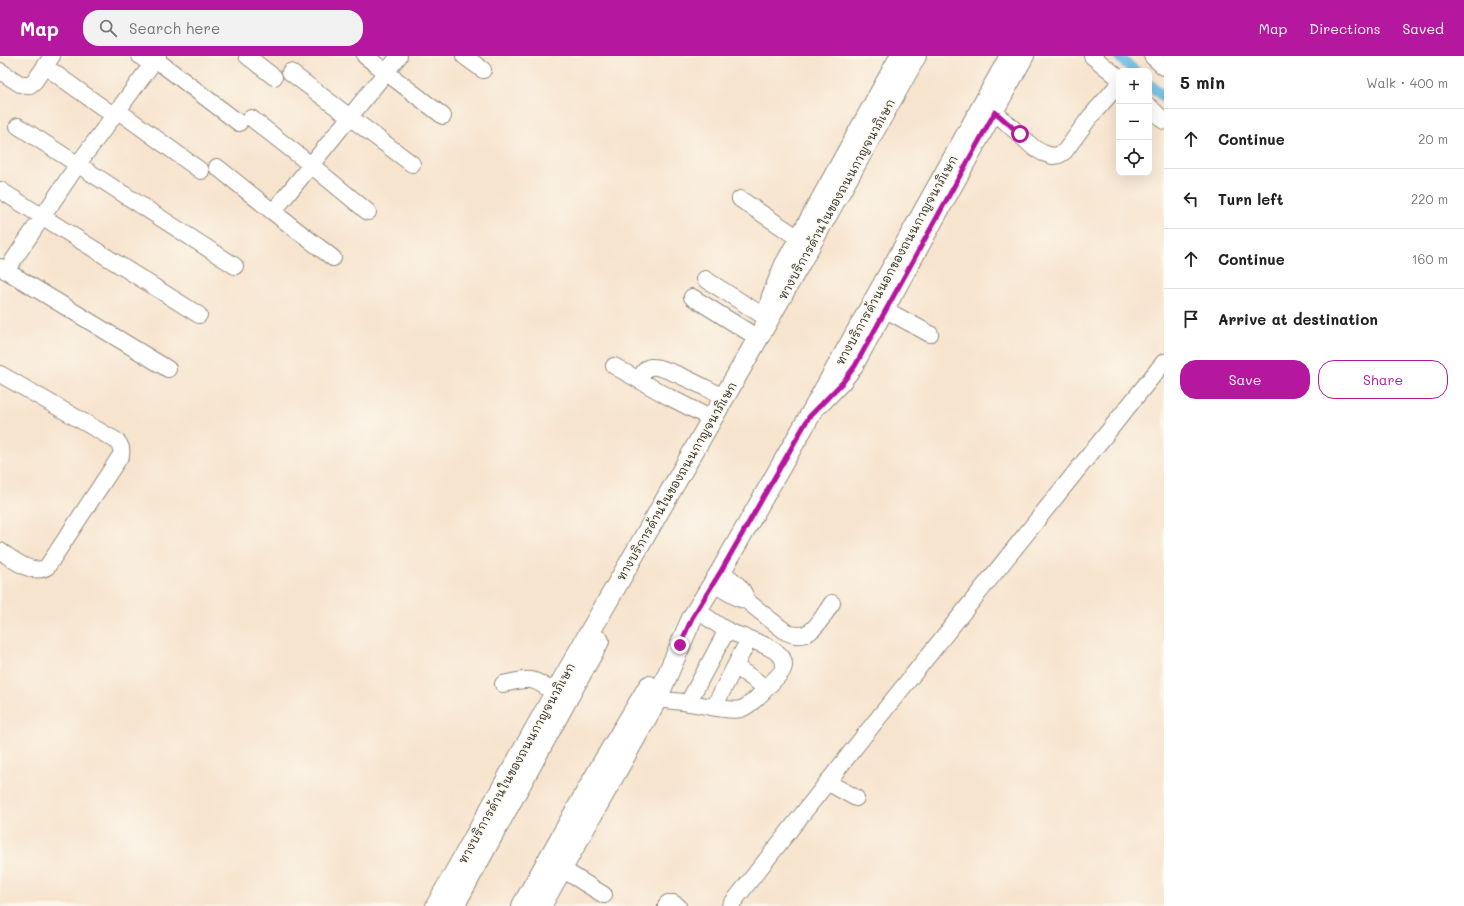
<!DOCTYPE html>
<html lang="en">
<head>
<meta charset="utf-8">
<style>
	:root { --surface:#fff; --page:#f2f2f2; --text:#222; --muted:#767676; --line:#e0e0e0; --accent:#b5179e }
	body { margin:0; font-family:Mali,"Playpen Sans Thai",sans-serif; background:var(--page); color:var(--text) }
	.controls { position:absolute; right:12px; top:12px; display:grid; overflow:hidden; border-radius:8px; box-shadow:0 4px 16px #0002 }
	.controls button { width:36px; height:36px; display:grid; place-items:center; padding:0; border:0; border-bottom:1px solid var(--line); background:var(--surface); color:var(--text); font:20px sans-serif }
	.stop { position:absolute; width:12px; height:12px; margin:-9px; border:3px solid #b5179e; border-radius:50%; background:#fff }
	.stop.end { background:#b5179e; border-color:#fff; box-shadow:0 1px 4px #0008 }
	.list { margin:0; padding:0; list-style:none }
	h2 { display:flex; justify-content:space-between; align-items:center; height:52px; margin:0; padding:0 16px; font-size:17px }
	h2 small { font-size:13px; font-weight:400; color:var(--muted) }
	.list li { display:grid; grid-template-columns:26px 1fr auto; gap:12px; align-items:center; box-sizing:border-box; height:60px; padding:0 16px; border-top:1px solid var(--line) }
	.list b { display:block; font-size:15px; white-space:nowrap }
	.list em { font-size:13px; font-style:normal; color:var(--muted) }
	.actions { display:flex; gap:8px; padding:12px 16px }
	.actions a { flex:1; padding:9px 0; border:1px solid var(--accent); border-radius:16px; text-align:center; font-size:14px; color:var(--accent) }
	.actions .main { background:var(--accent); color:#fff }
	.icon { flex:none; width:22px; height:22px; fill:none; stroke:currentColor; stroke-width:2; stroke-linecap:round; stroke-linejoin:round }
	.map { position:relative; flex:none; width:1164px; height:850px; overflow:hidden }
	header { display:flex; align-items:center; gap:24px; box-sizing:border-box; height:56px; padding:0 20px; background:var(--accent); color:#fff }
	header strong { font-size:19px }
	nav { display:flex; gap:22px; margin-inline-start:auto; font-size:14px }
	.search { width:280px; height:36px; background:var(--page); display:flex; align-items:center; gap:10px; box-sizing:border-box; padding:0 14px; border-radius:16px; color:var(--muted); font-size:15px }
	main { display:flex }
	aside { flex:1; background:var(--surface) }
	.map>svg:first-child { display:block }
</style>
</head>
<body>
<header>
<strong>Map</strong>
<div class="search"><svg class="icon" aria-label="search" viewBox="0 0 24 24"><circle cx="10" cy="10" r="6"/><path d="M15 15l6 6"/></svg>Search here</div>
<nav><a>Map</a><a>Directions</a><a>Saved</a></nav>
</header>
<main>
<div class="map">
<svg width="1164" height="850" viewBox="0 0 1164 850">
	<rect width="100%" height="100%" fill="#fbf7ec"/>
	<filter id="ink" filterUnits="userSpaceOnUse"><feTurbulence type="fractalNoise" baseFrequency=".025" numOctaves="2"/><feDisplacementMap in="SourceGraphic" scale="8" xChannelSelector="R" yChannelSelector="G"/><feConvolveMatrix kernelMatrix="1 2 1 2 8 2 1 2 1" color-interpolation-filters="sRGB"/></filter>
	<filter id="wash" filterUnits="userSpaceOnUse"><feTurbulence type="fractalNoise" baseFrequency=".012" numOctaves="4" result="noise"/><feDisplacementMap in="SourceGraphic" scale="16" xChannelSelector="R" yChannelSelector="G"/><feGaussianBlur stdDeviation="0.9" result="paint"/><feColorMatrix in="noise" values="0 0 0 0 0 0 0 0 0 0 0 0 0 0 0 0 0 1.4 0 .05"/><feComposite in="paint" operator="in"/></filter>
	<g filter="url(#wash)">
		<rect width="100%" height="100%" fill="#f7e4ce"/>
		<g fill="none" stroke-linecap="round" stroke-linejoin="round">
			<!-- canal -->
			<path stroke="#68b9e3" stroke-width="11" d="M1118,0l17,15
				M1149,28l15,13"/>
		</g>
	</g>
	<g filter="url(#ink)">
		<g fill="none" stroke-linecap="round" stroke-linejoin="round">
			<!-- minor casing -->
			<g stroke="#91887c" stroke-width="18">
				<path id="minor" d="M140,0l12,9
					M247,0l27,21
					M365,0l78,60
					M464,0l19,14
					M1092,0l27,22
					M1152,0l12,11
					M155,3l84,64
					M0,15l20,13 8,2 6,-4 18,-26
					M53,16l60,43
					M290,16l122,92
					M1149,50l15,15
					M117,54l84,61
					M995,56l39,36 9,5 9,3 7,-1 6,-4 25,-34 29,-33
					M251,62l60,47 57,47
					M18,70l217,140
					M217,111l56,45 60,46
					M0,134l199,125
					M740,143l57,38
					M273,156l126,-156
					M0,211l168,102
					M6,215l72,-107 80,-108
					M705,223l60,38
					M692,241l66,41
					M886,254l44,24
					M765,262l5,-22 13,-32 115,-208
					M614,310l55,31 43,22
					M0,318l117,67c4,5 5,8 4,14l-74,112c-15,9 -34,-8 -47,-16
					M639,324c3,-4 6,-13 12,-13 13,-2 60,24 73,30
					M821,349l22,-23 12,-16 171,-310
					M721,515c12,10 22,15 26,30
					M713,528l25,14 9,3 39,31c25,12 34,-12 46,-29
					M735,610l31,22
					M503,628c27,-6 28,-8 52,9
					M657,643c11,2 22,2 33,4 13,2 40,9 51,6 12,-4 28,-24 37,-33 6,-6 9,-13 2,-21 -11,-11 -38,-18 -52,-24 -11,-6 -21,-14 -31,-21
					M688,647l39,-73
					M714,651l35,-68
					M827,726l29,16
					M562,813l42,26
					M666,850l2,-3h5l5,3
					M730,850l137,-174 297,-370"/>
			</g>
			<!-- major casing -->
			<g stroke="#91887c" stroke-width="22">
				<path id="major" d="M436,850l119,-213 206,-360 155,-277
					M454,850l145,-265
					M522,850l80,-142 47,-78
					M541,850l116,-207 35,-81 29,-47 88,-154 201,-361"/>
			</g>
			<!-- minor -->
			<use href="#minor" stroke="#fff" stroke-width="16"/>
			<!-- major -->
			<use href="#major" stroke="#fff" stroke-width="20"/>
		</g>
	</g>
	<g fill="none" stroke-linecap="round" stroke-linejoin="round" filter="url(#ink)">
		<!-- route -->
		<path stroke="#b5179e" stroke-width="5" d="M680,589l12,-27 29,-47 88,-154 34,-35 12,-16 140,-254 25,22"/>
	</g>
	<g text-anchor="middle" dominant-baseline="central" stroke-width="3" stroke-linejoin="round" paint-order="stroke">
		<!-- street labels -->
		<g font-size="12" fill="#2b2b2b" stroke="#fbf7ec">
			<text transform="translate(836 143) rotate(-61)">ทางบริการด้านในของถนนกาญจนาภิเษก</text>
			<text transform="translate(896 204) rotate(-61)">ทางบริการด้านนอกของถนนกาญจนาภิเษก</text>
			<text transform="translate(676 425) rotate(-60)">ทางบริการด้านในของถนนกาญจนาภิเษก</text>
			<text transform="translate(516 707) rotate(-61)">ทางบริการด้านในของถนนกาญจนาภิเษก</text>
		</g>
	</g>
</svg>
<div class="controls">
<button>+</button>
<button>−</button>
<button><svg class="icon" aria-label="locate" viewBox="0 0 24 24"><circle cx="12" cy="12" r="6"/><path d="M12 2v4M12 18v4M2 12h4M18 12h4"/></svg></button>
</div>
<div class="stop" style="left:1020px;top:78px"></div>
<div class="stop end" style="left:680px;top:589px"></div>
</div>
<aside>
<h2>5 min<small>Walk · 400 m</small></h2>
<ul class="list">
<li><svg class="icon" aria-label="ahead" viewBox="0 0 24 24"><path d="M12 20V5M6 11l6-6 6 6"/></svg><div><b>Continue</b></div><em>20 m</em></li>
<li><svg class="icon" aria-label="left" viewBox="0 0 24 24"><path d="M17 20v-9H6M10 6l-5 5 5 5"/></svg><div><b>Turn left</b></div><em>220 m</em></li>
<li><svg class="icon" aria-label="ahead" viewBox="0 0 24 24"><path d="M12 20V5M6 11l6-6 6 6"/></svg><div><b>Continue</b></div><em>160 m</em></li>
<li><svg class="icon" aria-label="arrive" viewBox="0 0 24 24"><path d="M6 21V4h12l-3 4 3 4H6"/></svg><div><b>Arrive at destination</b></div></li>
</ul>
<div class="actions"><a class="main">Save</a><a>Share</a></div>
</aside>
</main>
</body>
</html>
